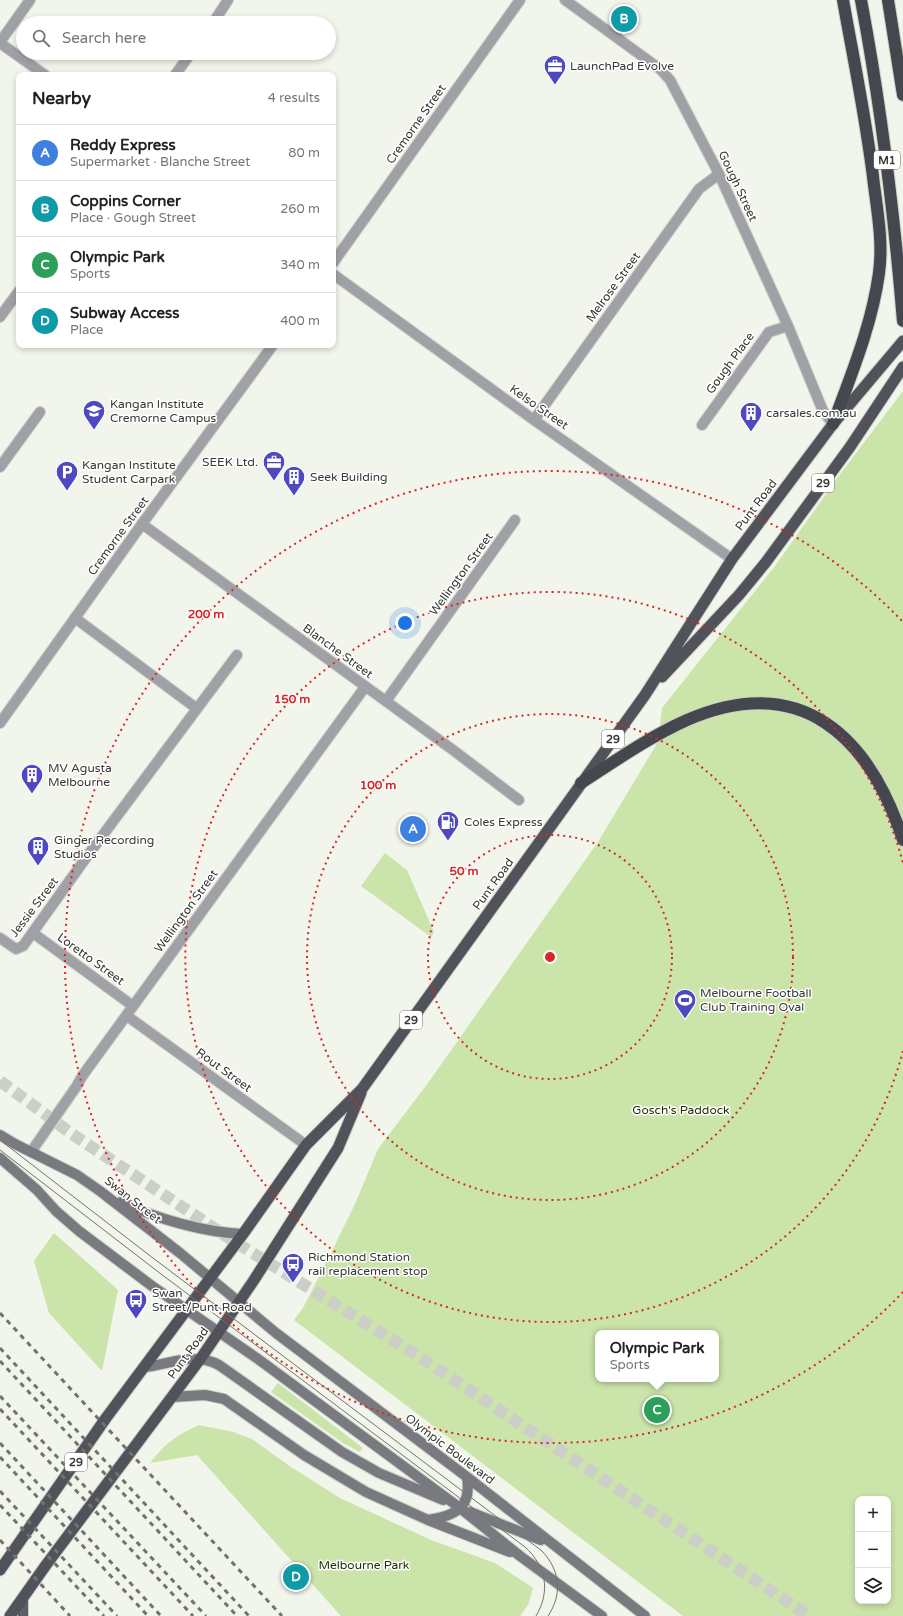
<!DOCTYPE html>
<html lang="en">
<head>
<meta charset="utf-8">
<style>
	:root { --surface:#fff; --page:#f6f6f6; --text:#222; --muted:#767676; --line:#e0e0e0; --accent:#7c3aed }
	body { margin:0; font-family:"Varela Round",sans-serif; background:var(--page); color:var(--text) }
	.controls { position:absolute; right:12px; bottom:12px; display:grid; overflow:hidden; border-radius:8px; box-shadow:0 2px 6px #0003 }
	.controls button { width:36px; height:36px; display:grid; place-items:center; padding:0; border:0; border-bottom:1px solid var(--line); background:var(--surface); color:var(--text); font:20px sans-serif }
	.you { position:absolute; left:405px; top:623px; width:14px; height:14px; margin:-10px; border:3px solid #fff; border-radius:50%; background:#1a73e8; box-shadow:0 0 0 6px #1a73e833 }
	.badge { display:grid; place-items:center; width:26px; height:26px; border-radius:50%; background:var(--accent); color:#fff; font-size:13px; font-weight:700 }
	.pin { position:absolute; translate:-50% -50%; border:2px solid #fff; box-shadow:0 1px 4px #0006 }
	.popup { position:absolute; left:595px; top:1330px; width:124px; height:52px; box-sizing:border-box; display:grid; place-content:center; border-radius:8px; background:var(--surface); filter:drop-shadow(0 1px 3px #0005); font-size:13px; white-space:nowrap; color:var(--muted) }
	.popup b { font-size:15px; color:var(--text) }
	.popup::after { content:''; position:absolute; left:50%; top:100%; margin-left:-8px; border:8px solid transparent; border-top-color:var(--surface) }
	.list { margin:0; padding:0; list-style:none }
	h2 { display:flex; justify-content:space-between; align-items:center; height:52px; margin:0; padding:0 16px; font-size:17px }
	h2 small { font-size:13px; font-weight:400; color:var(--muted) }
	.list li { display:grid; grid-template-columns:26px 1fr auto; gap:12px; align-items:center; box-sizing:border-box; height:56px; padding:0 16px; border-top:1px solid var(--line) }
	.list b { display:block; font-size:15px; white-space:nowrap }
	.list p { margin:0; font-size:13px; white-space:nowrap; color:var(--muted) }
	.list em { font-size:13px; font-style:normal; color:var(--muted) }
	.icon { flex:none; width:22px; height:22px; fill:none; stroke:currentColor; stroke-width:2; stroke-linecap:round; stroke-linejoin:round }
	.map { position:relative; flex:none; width:903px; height:1616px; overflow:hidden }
	.search { position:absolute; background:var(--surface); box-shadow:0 2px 6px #0003; left:16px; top:16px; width:320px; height:44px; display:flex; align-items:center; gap:10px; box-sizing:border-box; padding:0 14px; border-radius:22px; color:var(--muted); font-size:15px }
	.panel { position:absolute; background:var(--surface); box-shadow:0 2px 6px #0003; left:16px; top:72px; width:320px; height:276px; border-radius:8px }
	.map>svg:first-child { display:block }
</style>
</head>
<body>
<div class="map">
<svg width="903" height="1616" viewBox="0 0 903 1616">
	<rect width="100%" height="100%" fill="#f1f5eb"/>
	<!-- green -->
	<path fill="#cbe4a9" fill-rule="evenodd" d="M903,391v1225h-220l-389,-296 9,-12 28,-55 24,-49 23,-55 50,-66 170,-241 60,-100 4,-34 113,-142 63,-89zM598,1333h118v46h-118zM858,1499h30v102h-30z
		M385,853l22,17 27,62 -3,5 -70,-51z
		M54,1233l64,57 -16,81 -53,-58 -15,-52z
		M278,1383l85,65 -3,4 -17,-9 -72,-51z
		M199,1425l34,7 19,7 39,28 49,31 91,42 64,23 38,25 -5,17 -8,11h-179l-144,-161 -47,8c16,-20 25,-27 49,-38z"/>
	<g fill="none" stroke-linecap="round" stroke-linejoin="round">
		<!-- motorway-tunnel -->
		<path stroke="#cccfc7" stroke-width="12" stroke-dasharray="12 6" stroke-linecap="butt" d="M0,1081l72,53 160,106 183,114 394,262"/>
		<!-- minor casing -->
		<g stroke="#cccfc7" stroke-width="12">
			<path id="minor" d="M565,0l95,69 10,11 49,94 69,152 35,85 10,13
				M213,23l15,-23
				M0,42l30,-42
				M0,43l45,32
				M175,75l16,-22
				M333,274l201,146 198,139
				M0,317l19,-26
				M534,420l165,-231 20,-15
				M702,425l67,-93 19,-6
				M0,467l40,-55
				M142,524l311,226 66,50
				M75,618l121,90
				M386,701l129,-181
				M33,933l100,73
				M0,938l16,11 7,-3 65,-91 149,-200
				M127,1016l179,129
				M31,1152l45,-65 7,-12 282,-388"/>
		</g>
		<!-- tertiary casing -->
		<g stroke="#cccfc7" stroke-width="12">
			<path id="tertiary" d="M333,263l187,-263
				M0,723l142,-199 131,-179"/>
		</g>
		<!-- secondary casing -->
		<g stroke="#cccfc7" stroke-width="12">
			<path id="secondary" d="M0,1135l15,9 62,31 23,16 80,62 96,80 191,144 178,139
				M0,1158l37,32 19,21 23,20 73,55 106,73 202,149 60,48 82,60
				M121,1202c36,17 82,30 122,32
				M145,1367c25,-3 49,-15 74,-2l123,87 37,21 64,27
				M172,1397l33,-2 19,4 80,56 62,37 62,28 82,32
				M470,1512l71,28
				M428,1520c27,-4 44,-12 39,-43"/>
		</g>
		<!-- primary casing -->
		<g stroke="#cccfc7" stroke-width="12">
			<path id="primary" d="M23,1598v18"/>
		</g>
		<!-- trunk casing -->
		<g stroke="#cccfc7" stroke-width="13">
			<path id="trunk" d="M662,677l77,-82 27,-33 84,-115 53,-80
				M0,1570l106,-152 137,-184 63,-89 56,-56 283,-394 87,-136 101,-135 70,-83
				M10,1616l36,-51 155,-207 53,-78 84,-132 23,-55"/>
		</g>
		<!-- motorway casing -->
		<g stroke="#cccfc7" stroke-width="14">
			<path id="motorway" d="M861,0c20,106 33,213 42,321
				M888,0l15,95
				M833,424c18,-49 39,-99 46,-151 4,-29 -1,-58 -5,-88 -7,-62 -20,-123 -31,-185
				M581,783c34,-22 68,-46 106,-63 114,-49 182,16 216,120"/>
		</g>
		<!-- minor -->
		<use href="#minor" stroke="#a0a1a6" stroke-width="10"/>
		<!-- tertiary -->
		<use href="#tertiary" stroke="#a0a1a6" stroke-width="10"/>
		<!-- secondary -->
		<use href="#secondary" stroke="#797a80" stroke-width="10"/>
		<!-- primary -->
		<use href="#primary" stroke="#5d5e66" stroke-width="10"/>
		<!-- trunk -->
		<use href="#trunk" stroke="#51525a" stroke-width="11"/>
		<!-- motorway -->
		<use href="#motorway" stroke="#45474f" stroke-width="12"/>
		<!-- tram -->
		<path stroke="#71736d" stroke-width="1" d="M0,1140l149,115 393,296c18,19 21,43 6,65
			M0,1150l161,124 364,273c21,19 26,44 11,69"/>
		<!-- rail -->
		<path stroke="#71736d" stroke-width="3" stroke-dasharray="5 5" stroke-linecap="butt" d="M0,1313l282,303
			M0,1348l249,268
			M0,1361l237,255
			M0,1396l206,220
			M0,1409l193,207
			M0,1443l161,173
			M0,1457l148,159
			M0,1491l117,125
			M0,1505l104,111
			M0,1540l70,76"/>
	</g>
	<!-- distance rings -->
	<g fill="none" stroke="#d62828" stroke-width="2" stroke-dasharray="2 4">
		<circle cx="550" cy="957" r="122"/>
		<circle cx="550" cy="957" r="243"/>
		<path d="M903 1051A365 365 0 1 1 903 863"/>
		<path d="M903 1292A486 486 0 1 1 903 622"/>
	</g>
	<!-- icons -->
	<defs>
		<g id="office-pin" transform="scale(1.15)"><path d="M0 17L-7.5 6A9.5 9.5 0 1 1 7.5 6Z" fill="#4e49c0" stroke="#fff"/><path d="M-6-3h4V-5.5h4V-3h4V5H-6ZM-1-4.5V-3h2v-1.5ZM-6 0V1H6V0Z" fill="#fff"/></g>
		<g id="university-pin" transform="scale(1.15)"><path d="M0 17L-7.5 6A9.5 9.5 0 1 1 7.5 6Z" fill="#4e49c0" stroke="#fff"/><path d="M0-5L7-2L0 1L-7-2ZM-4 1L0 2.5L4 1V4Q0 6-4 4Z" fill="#fff"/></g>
		<g id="building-pin" transform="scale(1.15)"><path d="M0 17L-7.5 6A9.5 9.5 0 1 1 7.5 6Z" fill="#4e49c0" stroke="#fff"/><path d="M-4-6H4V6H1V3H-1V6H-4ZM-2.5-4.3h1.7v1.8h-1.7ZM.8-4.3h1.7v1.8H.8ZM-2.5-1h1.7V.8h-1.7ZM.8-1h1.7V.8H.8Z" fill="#fff"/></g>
		<g id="parking-pin" transform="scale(1.15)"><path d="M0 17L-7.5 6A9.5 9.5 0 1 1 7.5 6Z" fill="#4e49c0" stroke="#fff"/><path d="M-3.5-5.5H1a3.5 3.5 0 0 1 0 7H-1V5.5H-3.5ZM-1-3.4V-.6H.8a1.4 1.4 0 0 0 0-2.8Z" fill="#fff"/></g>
		<g id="fuel-pin" transform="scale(1.15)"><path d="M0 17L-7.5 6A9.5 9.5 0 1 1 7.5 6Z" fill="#4e49c0" stroke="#fff"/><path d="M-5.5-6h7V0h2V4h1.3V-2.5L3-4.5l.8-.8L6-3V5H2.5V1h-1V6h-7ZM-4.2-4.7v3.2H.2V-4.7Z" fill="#fff"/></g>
		<g id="stadium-pin" transform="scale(1.15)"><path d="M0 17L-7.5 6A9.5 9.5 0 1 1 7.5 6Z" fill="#4e49c0" stroke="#fff"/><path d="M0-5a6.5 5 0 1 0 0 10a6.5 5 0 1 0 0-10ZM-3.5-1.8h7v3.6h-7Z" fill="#fff"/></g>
		<g id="bus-pin" transform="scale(1.15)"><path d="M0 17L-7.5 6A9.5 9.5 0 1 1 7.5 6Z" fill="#4e49c0" stroke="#fff"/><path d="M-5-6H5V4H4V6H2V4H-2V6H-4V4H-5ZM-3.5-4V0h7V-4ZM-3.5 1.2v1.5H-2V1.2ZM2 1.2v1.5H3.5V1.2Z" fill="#fff"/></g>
	</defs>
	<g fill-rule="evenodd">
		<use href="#office-pin" x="555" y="66"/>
		<use href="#university-pin" x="94" y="411"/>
		<use href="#building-pin" x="751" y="413"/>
		<use href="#office-pin" x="274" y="462"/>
		<use href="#parking-pin" x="67" y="472"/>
		<use href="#building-pin" x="294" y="477"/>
		<use href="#building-pin" x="32" y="775"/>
		<use href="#fuel-pin" x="448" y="822"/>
		<use href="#building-pin" x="38" y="847"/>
		<use href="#stadium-pin" x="685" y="1000"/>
		<use href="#bus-pin" x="293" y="1264"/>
		<use href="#bus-pin" x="136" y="1300"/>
	</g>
	<g text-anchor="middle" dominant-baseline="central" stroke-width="3" stroke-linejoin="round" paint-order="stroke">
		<!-- shield labels -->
		<g fill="#fff" stroke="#737472" stroke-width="1">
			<rect x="874" y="151" width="26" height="18" rx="3"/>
			<rect x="812" y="474" width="22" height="18" rx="3"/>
			<rect x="602" y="730" width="22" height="18" rx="3"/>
			<rect x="400" y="1011" width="22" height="18" rx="3"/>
			<rect x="65" y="1453" width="22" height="18" rx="3"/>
		</g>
		<g font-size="11" font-weight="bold" fill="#373935">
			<text x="887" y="160">M1</text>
			<text x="823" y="483">29</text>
			<text x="613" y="739">29</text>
			<text x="411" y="1020">29</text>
			<text x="76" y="1462">29</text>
		</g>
		<!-- poi labels -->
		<g font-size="12" fill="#373935" stroke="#fff" text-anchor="start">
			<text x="570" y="66">LaunchPad Evolve</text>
			<text x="110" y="404">Kangan Institute<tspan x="110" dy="14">Cremorne Campus</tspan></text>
			<text x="766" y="413">carsales.com.au</text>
			<text x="258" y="462" text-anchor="end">SEEK Ltd.</text>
			<text x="82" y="465">Kangan Institute<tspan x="82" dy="14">Student Carpark</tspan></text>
			<text x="310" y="477">Seek Building</text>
			<text x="48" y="768">MV Agusta<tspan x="48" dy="14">Melbourne</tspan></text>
			<text x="464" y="822">Coles Express</text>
			<text x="54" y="840">Ginger Recording<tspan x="54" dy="14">Studios</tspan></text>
			<text x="700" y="993">Melbourne Football<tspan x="700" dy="14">Club Training Oval</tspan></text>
			<text x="308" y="1257">Richmond Station<tspan x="308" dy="14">rail replacement stop</tspan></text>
			<text x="152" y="1293">Swan<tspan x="152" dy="14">Street/Punt Road</tspan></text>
		</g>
		<!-- street labels -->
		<g font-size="12" fill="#373935" stroke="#fff">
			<text transform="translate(416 124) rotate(-55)">Cremorne Street</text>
			<text transform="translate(738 186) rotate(65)">Gough Street</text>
			<text transform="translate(613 287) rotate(-54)">Melrose Street</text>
			<text transform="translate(730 363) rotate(-54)">Gough Place</text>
			<text transform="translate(539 407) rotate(35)">Kelso Street</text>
			<text transform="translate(756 505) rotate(-53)">Punt Road</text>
			<text transform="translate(118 536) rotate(-54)">Cremorne Street</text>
			<text transform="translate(461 574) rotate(-54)">Wellington Street</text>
			<text transform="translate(338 651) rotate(36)">Blanche Street</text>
			<text transform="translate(493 884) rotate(-54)">Punt Road</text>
			<text transform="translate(34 907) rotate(-53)">Jessie Street</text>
			<text transform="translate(186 911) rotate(-54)">Wellington Street</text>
			<text transform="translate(91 959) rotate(36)">Loretto Street</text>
			<text transform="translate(224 1070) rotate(36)">Rout Street</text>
			<text transform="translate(133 1200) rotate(38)">Swan Street</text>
			<text transform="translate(188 1353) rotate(-54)">Punt Road</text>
			<text transform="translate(450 1449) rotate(37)">Olympic Boulevard</text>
		</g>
		<!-- park labels -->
		<g font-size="12" fill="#213004" stroke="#fff">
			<text x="681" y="1110">Gosch's Paddock</text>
			<text x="364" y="1565">Melbourne Park</text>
		</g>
	</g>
	<circle cx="550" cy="957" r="6" fill="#d62828" stroke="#fff" stroke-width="2"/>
	<g font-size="12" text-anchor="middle" font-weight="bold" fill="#d62828" stroke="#fff" stroke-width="3" stroke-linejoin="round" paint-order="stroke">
		<text x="206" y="618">200 m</text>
		<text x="292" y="703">150 m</text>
		<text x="378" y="789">100 m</text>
		<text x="464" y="875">50 m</text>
	</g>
</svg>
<div class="controls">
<button>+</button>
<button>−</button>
<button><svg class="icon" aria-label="layers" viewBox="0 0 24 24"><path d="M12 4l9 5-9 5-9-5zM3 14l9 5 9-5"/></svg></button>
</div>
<div class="you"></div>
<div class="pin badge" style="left:413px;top:829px;background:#3f7fe0">A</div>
<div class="pin badge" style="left:624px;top:19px;background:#0f9aa8">B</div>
<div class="pin badge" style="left:657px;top:1410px;background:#2e9e5b">C</div>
<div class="popup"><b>Olympic Park</b>Sports</div>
<div class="pin badge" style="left:296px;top:1577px;background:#0f9aa8">D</div>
<div class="search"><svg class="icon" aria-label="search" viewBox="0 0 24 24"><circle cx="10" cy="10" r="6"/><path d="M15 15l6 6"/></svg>Search here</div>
<section class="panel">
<h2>Nearby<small>4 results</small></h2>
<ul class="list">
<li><span class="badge" style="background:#3f7fe0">A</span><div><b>Reddy Express</b><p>Supermarket · Blanche Street</p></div><em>80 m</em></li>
<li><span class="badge" style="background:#0f9aa8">B</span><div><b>Coppins Corner</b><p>Place · Gough Street</p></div><em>260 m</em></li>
<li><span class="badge" style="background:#2e9e5b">C</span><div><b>Olympic Park</b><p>Sports</p></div><em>340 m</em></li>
<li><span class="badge" style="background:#0f9aa8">D</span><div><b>Subway Access</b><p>Place</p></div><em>400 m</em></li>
</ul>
</section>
</div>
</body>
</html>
